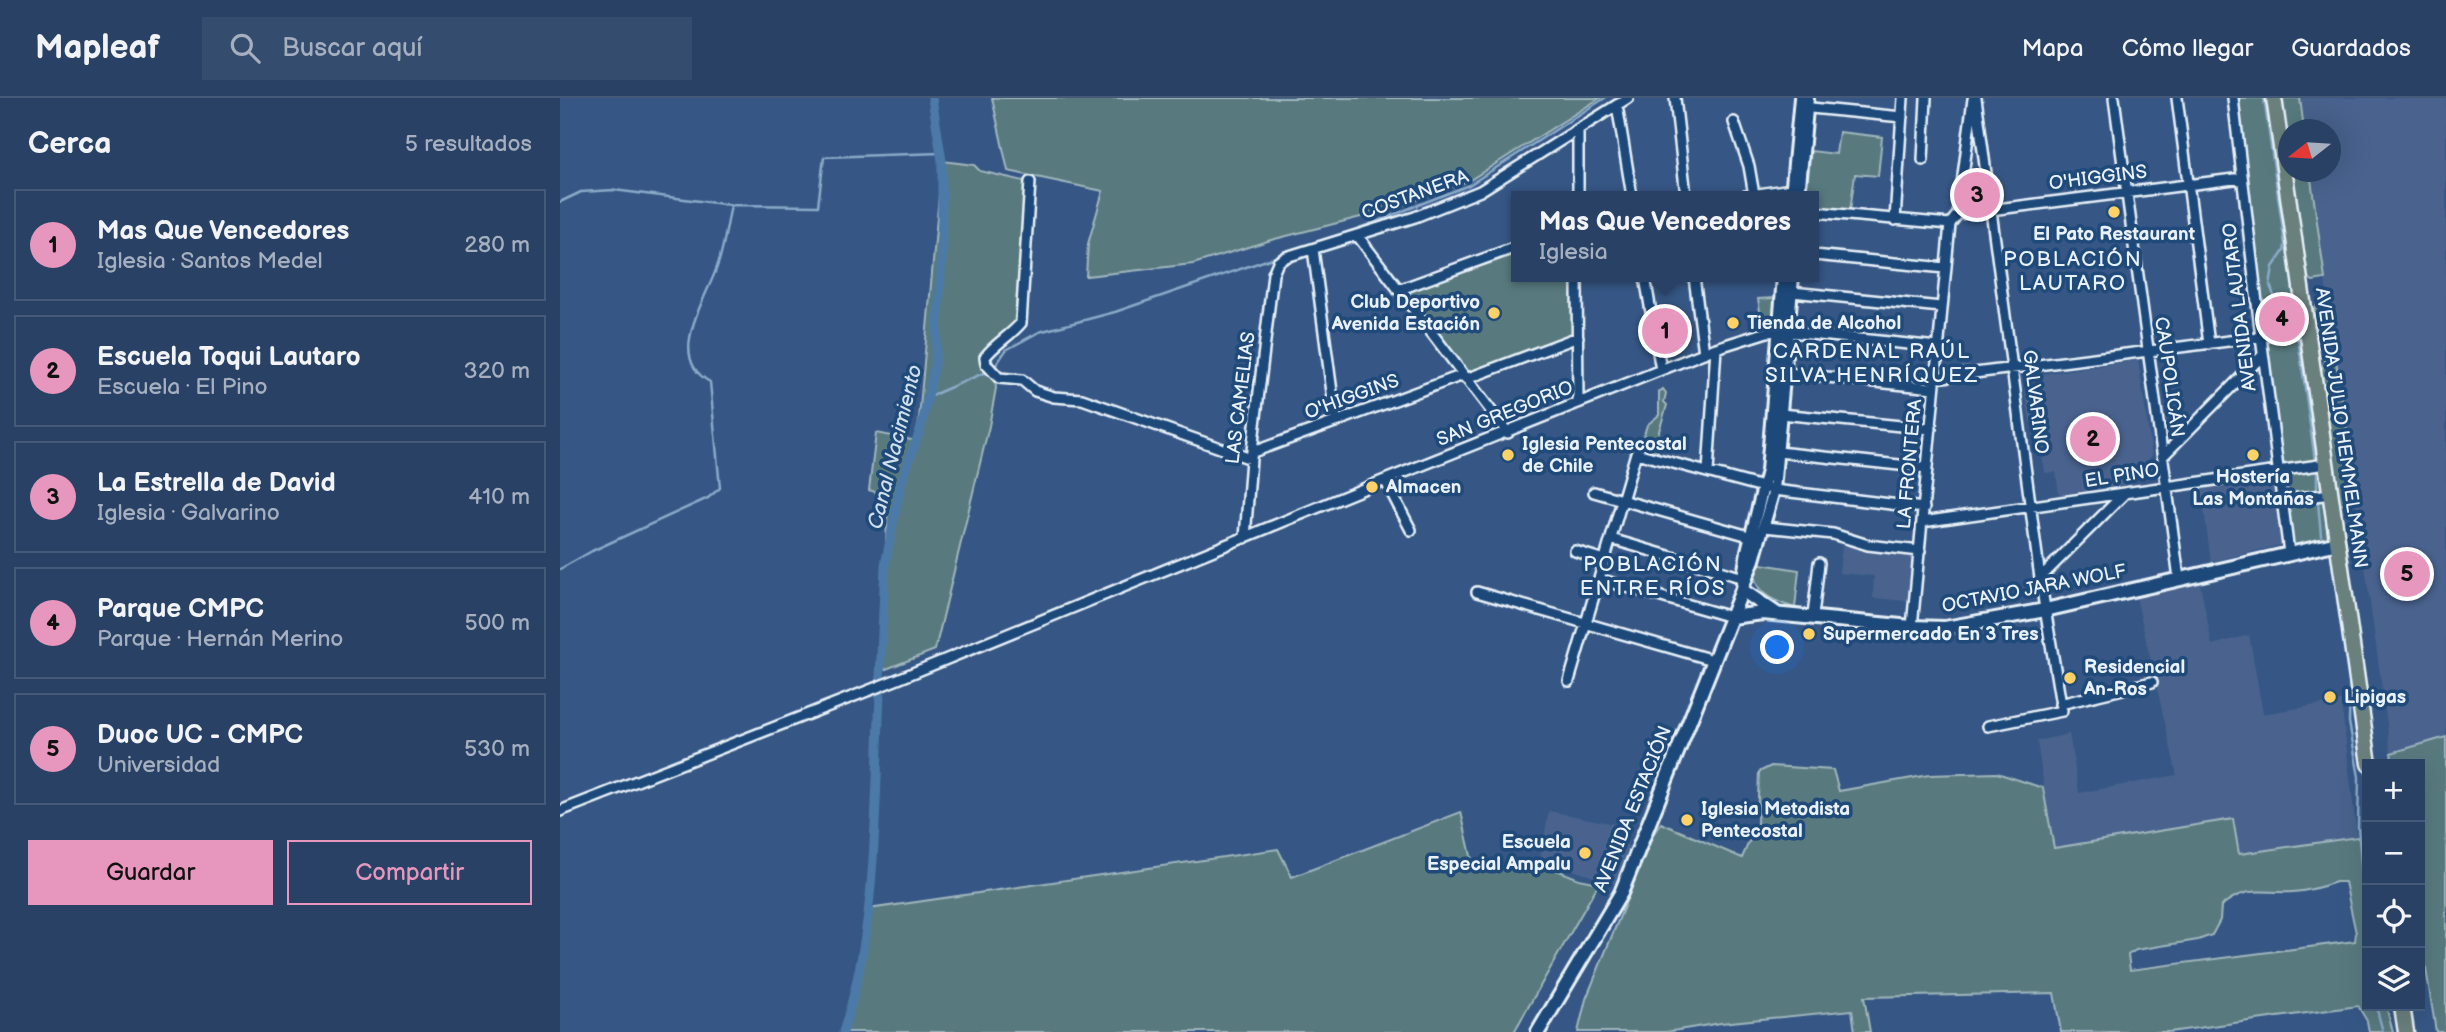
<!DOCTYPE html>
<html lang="es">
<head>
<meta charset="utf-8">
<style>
	:root { --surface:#284164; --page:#344c6d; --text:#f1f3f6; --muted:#a5afbf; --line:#445a78; --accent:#e797bd }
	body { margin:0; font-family:"Balsamiq Sans",sans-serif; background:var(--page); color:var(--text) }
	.controls { position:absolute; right:21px; bottom:21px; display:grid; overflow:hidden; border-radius:0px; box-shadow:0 7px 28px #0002 }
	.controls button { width:63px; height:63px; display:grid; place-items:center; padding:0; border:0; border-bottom:2px solid var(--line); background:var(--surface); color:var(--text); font:35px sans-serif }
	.compass { position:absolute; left:1718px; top:21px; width:63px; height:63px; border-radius:50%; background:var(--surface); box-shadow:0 7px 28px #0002; rotate:253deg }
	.you { position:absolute; left:1218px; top:550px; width:24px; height:24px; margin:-18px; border:5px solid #fff; border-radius:50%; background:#1a73e8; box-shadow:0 0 0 10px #1a73e833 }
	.badge { display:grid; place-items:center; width:46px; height:46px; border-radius:50%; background:var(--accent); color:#111; font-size:23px; font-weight:700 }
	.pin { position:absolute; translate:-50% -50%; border:4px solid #fff; box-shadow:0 2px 7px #0006 }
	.popup { position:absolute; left:951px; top:93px; width:308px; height:91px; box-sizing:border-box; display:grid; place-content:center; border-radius:0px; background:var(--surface); filter:drop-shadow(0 2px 5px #0005); font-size:23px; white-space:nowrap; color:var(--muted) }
	.popup b { font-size:26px; color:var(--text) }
	.popup::after { content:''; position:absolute; left:50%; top:100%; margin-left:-14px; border:14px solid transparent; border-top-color:var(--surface) }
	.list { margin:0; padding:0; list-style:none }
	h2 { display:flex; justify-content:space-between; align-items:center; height:91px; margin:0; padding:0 28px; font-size:30px }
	h2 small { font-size:23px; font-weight:400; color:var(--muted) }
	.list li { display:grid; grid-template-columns:46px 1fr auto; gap:21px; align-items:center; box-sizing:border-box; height:112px; margin:0 14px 14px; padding:0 14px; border:2px solid var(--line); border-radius:0px }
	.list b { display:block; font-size:26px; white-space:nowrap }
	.list p { margin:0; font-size:23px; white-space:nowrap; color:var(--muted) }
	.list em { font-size:23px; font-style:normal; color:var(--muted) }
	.actions { display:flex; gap:14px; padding:21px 28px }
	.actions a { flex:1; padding:16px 0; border:2px solid var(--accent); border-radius:0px; text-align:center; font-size:24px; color:var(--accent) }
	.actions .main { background:var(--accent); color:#111 }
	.icon { flex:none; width:38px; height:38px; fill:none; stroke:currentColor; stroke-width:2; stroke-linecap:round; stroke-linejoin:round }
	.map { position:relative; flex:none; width:1886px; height:934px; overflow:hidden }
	header { display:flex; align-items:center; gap:42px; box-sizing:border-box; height:98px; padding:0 35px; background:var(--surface); border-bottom:2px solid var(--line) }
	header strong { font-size:33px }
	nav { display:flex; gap:38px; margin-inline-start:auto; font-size:24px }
	.search { width:490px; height:63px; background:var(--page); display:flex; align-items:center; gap:18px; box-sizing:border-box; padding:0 24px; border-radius:0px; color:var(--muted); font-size:26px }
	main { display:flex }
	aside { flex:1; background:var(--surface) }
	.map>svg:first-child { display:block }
</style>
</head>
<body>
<header>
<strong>Mapleaf</strong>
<div class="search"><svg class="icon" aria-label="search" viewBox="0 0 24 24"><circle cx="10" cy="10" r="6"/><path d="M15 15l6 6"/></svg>Buscar aquí</div>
<nav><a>Mapa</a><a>Cómo llegar</a><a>Guardados</a></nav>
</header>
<main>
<aside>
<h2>Cerca<small>5 resultados</small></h2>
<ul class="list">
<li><span class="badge">1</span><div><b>Mas Que Vencedores</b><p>Iglesia · Santos Medel</p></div><em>280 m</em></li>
<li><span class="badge">2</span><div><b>Escuela Toqui Lautaro</b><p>Escuela · El Pino</p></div><em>320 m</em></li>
<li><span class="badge">3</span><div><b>La Estrella de David</b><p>Iglesia · Galvarino</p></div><em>410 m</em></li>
<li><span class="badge">4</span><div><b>Parque CMPC</b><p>Parque · Hernán Merino</p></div><em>500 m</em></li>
<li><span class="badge">5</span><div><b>Duoc UC - CMPC</b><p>Universidad</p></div><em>530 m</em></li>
</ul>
<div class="actions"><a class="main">Guardar</a><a>Compartir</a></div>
</aside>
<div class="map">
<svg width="1886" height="934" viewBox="0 0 1886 934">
	<rect width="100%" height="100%" fill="#365785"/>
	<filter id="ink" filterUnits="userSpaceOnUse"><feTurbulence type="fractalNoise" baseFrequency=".0143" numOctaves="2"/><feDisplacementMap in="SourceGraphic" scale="14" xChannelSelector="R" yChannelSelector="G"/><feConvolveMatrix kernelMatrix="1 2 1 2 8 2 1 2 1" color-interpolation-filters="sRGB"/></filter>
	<g filter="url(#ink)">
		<!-- built -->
		<path fill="#49638e" d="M1740,0h146v639l-55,16 -81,-581h20v-42l-26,-1z
			M1578,262l14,96 -29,29 -64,10 -3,-23 -11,1 -3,-18 -3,1 -5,-34h-4l-7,-45z
			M1714,379l10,67 -73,18 -10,-75z
			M1282,448l70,8 -5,47 -34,-3 1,-22 -35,-3z
			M1639,480l13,67 37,-10 14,79 78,-13 16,136 -119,17 -5,-35 -180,29 -16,-107 32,-7 10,59 98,-18 -42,-183z
			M989,713l80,16 -6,17 9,3 -17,37 -75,-25z"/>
		<!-- green -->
		<path fill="#587a7f" stroke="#a0b6bc" stroke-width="2" fill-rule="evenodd" d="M432,0h608l-130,82 -78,29 -121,31 -78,24 -107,12 2,-32 15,-53 -95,-20z
			M1677,0h29l64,443 -37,5z
			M1719,0h21l4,31 -16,1v32z
			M1279,34l43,5 -4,39 -23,-2 -5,37 -36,-5v-10h-8l5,-45 25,3z
			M382,63l32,4 6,6 48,11 -14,143 -5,6 -19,13 6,44 -7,38 -54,224 -54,21 7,-175 -19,-6 7,-57 41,8z
			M1730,74h20l15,107 -12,2 -8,-5z
			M956,156v23h61l-4,58 -105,37 -61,-80z
			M1214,200l1,20 -13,5 -4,-24z
			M1767,205l31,199 -18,2 -20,-130 6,-15 -5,-36 -5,-4 -2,-10 2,-3z
			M1103,291l3,4 -2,9 3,3 -8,26 -1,21 -18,-5 7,-22 12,-10v-23z
			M1195,465l44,7 -4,38c-22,-7 -46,-16 -40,-45z
			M1886,639v295h-10l-16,-101v-167h-27l-2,-11z
			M1211,668l62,4 6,21 90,-16 68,-2 46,15 11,60 179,-29 6,35 118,-17 10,14v155h19l7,26h-24l-2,-11 -9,-15 -189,26h-108l-7,-39 -190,4 6,35h-15l-3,-22 -131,13 -55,9h-88l8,-33 68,-166 7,-10 81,35 15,-35 2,-51zM1776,784h9l11,51 -1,8 -225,29 -2,-15 8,-5 62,-10 14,-5 8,-15 1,-14c27,-22 41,-12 72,-14 15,-1 29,-5 43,-10z
			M901,714l13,57 70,-4 35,14 20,4 -85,149h-671l9,-27 17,-96 409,-60 14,28z"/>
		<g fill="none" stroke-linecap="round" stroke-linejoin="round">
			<!-- stream -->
			<path stroke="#8aaac8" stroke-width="2.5" d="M1704,0l21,147 -1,6 -11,16 -3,18 6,16 15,10 5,17
				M0,104l21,-10 33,-2 117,15 87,1 6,-49 117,-4
				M782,137l127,-50 136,-87
				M1738,239l17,124
				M436,267l10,-15 33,-18 76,-20 210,-72
				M368,299l58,-25
				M1757,372v21
				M1758,404l3,34
				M1773,468l3,13
				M0,471l32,-18 116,-53 12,-10 -10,-106c-46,-25 -3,-83 8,-118 6,-18 9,-39 13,-59
				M1783,538l3,18
				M1790,586l-1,38 10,55 -1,50 9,107
				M1816,908l7,26"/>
			<!-- canal -->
			<path stroke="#4b7aa8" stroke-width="9" d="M320,580l5,-113 16,-81 21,-60 13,-60 7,-106v-97l-10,-63
				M283,934c35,-107 32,-227 37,-339"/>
			<!-- minor casing -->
			<g stroke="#e8f1f8" stroke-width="14">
				<path id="minor" d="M1115,0l11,98
					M1416,0l64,480 22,133 -74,15
					M1554,0l65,480
					M1617,0l32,246
					M1673,0l28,239 28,216
					M1057,7l15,91
					M1241,9l101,10
					M1174,24l15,44 5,29
					M1363,62l3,-62
					M470,84l-9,141c-11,13 -25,20 -36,34l1,7 13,14 23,2 13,11 19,6 28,2 169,60
					M1018,98v-67
					M1185,98l53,-8
					M1254,114l136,12
					M1398,116l284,-36
					M1335,122l8,-122
					M797,137l151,198
					M753,151l23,173
					M1254,157l131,13
					M1017,179l1,126
					M1085,179l16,93
					M1134,179l10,76
					M838,192l118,-43
					M1232,194l149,15
					M1218,274l156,16
					M1375,280l373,-47
					M906,281l112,-42
					M1221,316l150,15
					M693,354l210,-77
					M1218,354l149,16
					M1603,358l100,-101
					M1148,374l8,-124
					M825,382l26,50
					M1034,394l162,46
					M1723,402l48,-6
					M1362,424l404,-58
					M1205,429l68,7 35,11 52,6
					M685,440l6,-79 22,-185 5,-12 8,-5 129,-40 65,-26 148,-93
					M1051,441l136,40
					M1015,453l29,9
					M1480,480l85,-85
					M1039,481l132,38
					M917,494l236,68
					M1253,518l6,-53
					M1352,529l38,-403 8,-10 15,-115
					M1009,583l67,-228 138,37 150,18
					M1500,606l92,-22
					M0,713l338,-132 487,-199 331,-132 51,-16 13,-1 158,16"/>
			</g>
			<!-- tertiary casing -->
			<g stroke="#e8f1f8" stroke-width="16">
				<path id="tertiary" d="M1231,98l9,-98
					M1239,98l9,-98
					M1182,485l5,-32 20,-80 16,-194
					M1182,492l12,-30 20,-70 19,-213"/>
			</g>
			<!-- secondary casing -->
			<g stroke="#e8f1f8" stroke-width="18">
				<path id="secondary" d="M1171,519l32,-4 149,14 33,1 100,-18 293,-67
					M978,934l83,-139 121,-303 35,24"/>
			</g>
			<!-- trunk casing -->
			<g stroke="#e8f1f8" stroke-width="19">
				<path id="trunk" d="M1714,0l95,666
					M1842,908l4,26"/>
			</g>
			<!-- minor -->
			<use href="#minor" stroke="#1f4a7a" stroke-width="9"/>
			<!-- tertiary -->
			<use href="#tertiary" stroke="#1f4a7a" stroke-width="10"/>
			<!-- secondary -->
			<use href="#secondary" stroke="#1f4a7a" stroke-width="12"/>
			<!-- trunk -->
			<use href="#trunk" stroke="#6a807d" stroke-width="14"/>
		</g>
	</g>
	<!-- markers -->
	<g fill="#ffd166" stroke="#1f4a7a" stroke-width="2.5">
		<circle cx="1554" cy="114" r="7"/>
		<circle cx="934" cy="215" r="7"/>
		<circle cx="1173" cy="225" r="7"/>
		<circle cx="948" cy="357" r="7"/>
		<circle cx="1693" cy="357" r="7"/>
		<circle cx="812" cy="389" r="7"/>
		<circle cx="1249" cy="536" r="7"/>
		<circle cx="1510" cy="580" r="7"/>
		<circle cx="1770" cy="599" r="7"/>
		<circle cx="1127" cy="722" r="7"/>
		<circle cx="1025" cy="755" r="7"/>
	</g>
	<g text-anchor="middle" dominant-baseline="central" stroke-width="7" stroke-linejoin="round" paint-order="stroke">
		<!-- street labels -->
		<g font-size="19" fill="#e8f1f8" stroke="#1f4a7a">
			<text transform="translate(1538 80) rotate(-7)">O'HIGGINS</text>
			<text transform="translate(855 97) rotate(-20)">COSTANERA</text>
			<text transform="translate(1680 209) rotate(-97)">AVENIDA LAUTARO</text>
			<text transform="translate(1609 279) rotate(82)">CAUPOLICÁN</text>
			<text transform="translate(792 299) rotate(-20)">O'HIGGINS</text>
			<text transform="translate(681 300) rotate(-83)">LAS CAMELIAS</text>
			<text transform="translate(1475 304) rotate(83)">GALVARINO</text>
			<text transform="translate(945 316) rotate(-22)">SAN GREGORIO</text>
			<text transform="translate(1781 330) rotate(82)">AVENIDA JULIO HEMMELMANN</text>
			<text transform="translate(1350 366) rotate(-85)">LA FRONTERA</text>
			<text transform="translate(1562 378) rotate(-9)">EL PINO</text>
			<text transform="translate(1474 491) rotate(-11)">OCTAVIO JARA WOLF</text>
			<text transform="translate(1073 711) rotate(-68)">AVENIDA ESTACIÓN</text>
		</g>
		<!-- poi labels -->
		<g font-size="19" font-weight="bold" fill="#e8f1f8" stroke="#1f4a7a" text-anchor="start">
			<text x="1554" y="136" text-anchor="middle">El Pato Restaurant</text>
			<text x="920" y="204" text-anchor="end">Club Deportivo<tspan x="920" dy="22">Avenida Estación</tspan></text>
			<text x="1187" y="225">Tienda de Alcohol</text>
			<text x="962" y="346">Iglesia Pentecostal<tspan x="962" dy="22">de Chile</tspan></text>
			<text x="1693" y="379" text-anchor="middle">Hostería<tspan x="1693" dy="22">Las Montañas</tspan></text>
			<text x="826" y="389">Almacen</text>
			<text x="1263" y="536">Supermercado En 3 Tres</text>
			<text x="1524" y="569">Residencial<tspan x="1524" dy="22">An-Ros</tspan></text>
			<text x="1784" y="599">Lipigas</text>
			<text x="1141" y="711">Iglesia Metodista<tspan x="1141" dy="22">Pentecostal</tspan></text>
			<text x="1011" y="744" text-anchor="end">Escuela<tspan x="1011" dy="22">Especial Ampalu</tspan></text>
		</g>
		<!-- neighbourhood labels -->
		<g font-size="21" letter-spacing="2" fill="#e8f1f8" stroke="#1f4a7a">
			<text x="1513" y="161">POBLACIÓN<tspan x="1513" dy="24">LAUTARO</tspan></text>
			<text x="1312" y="253">CARDENAL RAÚL<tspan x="1312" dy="24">SILVA HENRÍQUEZ</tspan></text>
			<text x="1093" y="466">POBLACIÓN<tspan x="1093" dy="24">ENTRE RÍOS</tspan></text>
		</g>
		<!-- water labels -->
		<g font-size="21" font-style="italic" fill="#d0dfec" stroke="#1f4a7a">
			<text transform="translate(335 349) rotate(-76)">Canal Nacimiento</text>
		</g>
	</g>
</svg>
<div class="controls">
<button>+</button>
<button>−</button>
<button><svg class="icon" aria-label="locate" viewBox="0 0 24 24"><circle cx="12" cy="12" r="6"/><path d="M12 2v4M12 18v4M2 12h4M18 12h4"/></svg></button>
<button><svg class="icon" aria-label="layers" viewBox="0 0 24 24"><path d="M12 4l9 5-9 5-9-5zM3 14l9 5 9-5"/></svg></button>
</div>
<svg class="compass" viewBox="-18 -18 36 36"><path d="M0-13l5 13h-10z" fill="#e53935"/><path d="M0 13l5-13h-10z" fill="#a5afbf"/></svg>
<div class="you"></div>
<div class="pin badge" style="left:1105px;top:233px">1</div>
<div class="popup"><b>Mas Que Vencedores</b>Iglesia</div>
<div class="pin badge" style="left:1533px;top:341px">2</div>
<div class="pin badge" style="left:1417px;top:97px">3</div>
<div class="pin badge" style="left:1722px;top:221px">4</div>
<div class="pin badge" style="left:1847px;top:476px">5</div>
</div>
</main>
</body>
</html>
